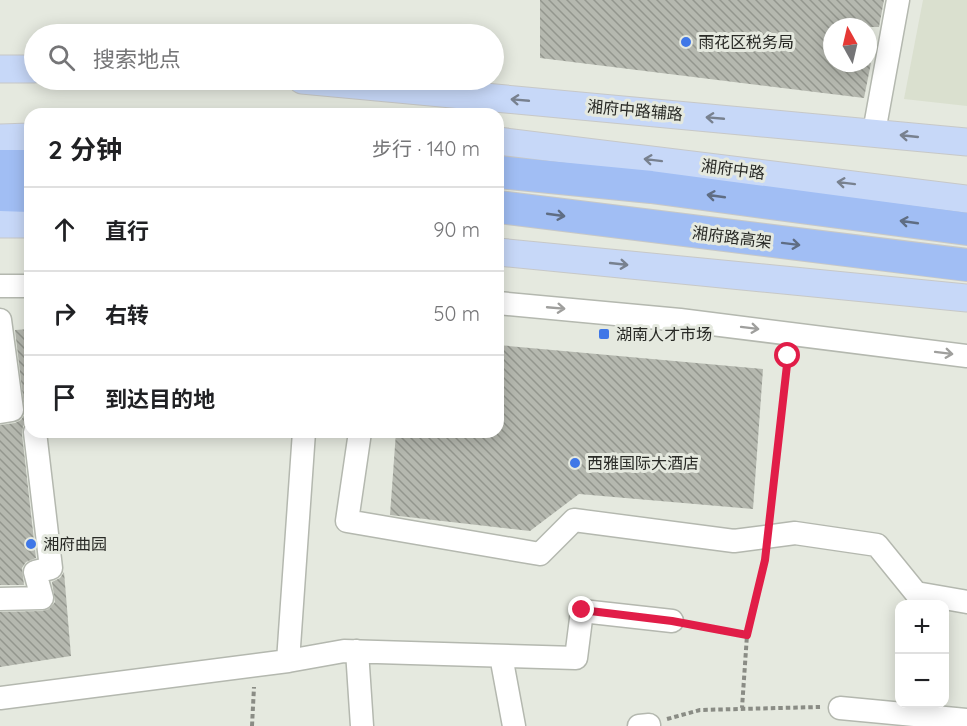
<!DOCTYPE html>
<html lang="zh">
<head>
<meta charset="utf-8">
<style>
	:root { --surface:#fff; --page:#f6f6f6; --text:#202124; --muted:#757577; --line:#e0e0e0 }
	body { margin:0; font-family:Quicksand,"Noto Sans SC",sans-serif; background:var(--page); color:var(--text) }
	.controls { position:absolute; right:18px; bottom:18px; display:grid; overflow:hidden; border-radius:12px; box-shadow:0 3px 15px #0003 }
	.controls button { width:54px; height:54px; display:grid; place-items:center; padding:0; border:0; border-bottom:2px solid var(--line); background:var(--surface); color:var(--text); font:30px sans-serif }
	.compass { position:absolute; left:823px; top:18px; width:54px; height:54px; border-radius:50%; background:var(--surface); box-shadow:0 3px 15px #0003; rotate:352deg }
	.stop { position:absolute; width:18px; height:18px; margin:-14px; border:4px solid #e11d48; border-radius:50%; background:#fff }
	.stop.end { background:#e11d48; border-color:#fff; box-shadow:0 2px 6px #0008 }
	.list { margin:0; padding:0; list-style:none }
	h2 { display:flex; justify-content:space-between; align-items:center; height:78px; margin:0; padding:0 24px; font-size:26px }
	h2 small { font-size:20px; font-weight:400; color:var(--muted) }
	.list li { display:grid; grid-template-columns:39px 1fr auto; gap:18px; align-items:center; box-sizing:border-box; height:84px; padding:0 24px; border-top:2px solid var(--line) }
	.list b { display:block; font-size:22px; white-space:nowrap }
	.list em { font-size:20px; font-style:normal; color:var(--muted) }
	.icon { flex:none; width:33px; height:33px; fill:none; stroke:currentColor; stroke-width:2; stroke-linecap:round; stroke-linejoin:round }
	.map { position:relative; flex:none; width:967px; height:726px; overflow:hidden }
	.search { position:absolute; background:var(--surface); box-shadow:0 3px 15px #0003; left:24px; top:24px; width:480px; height:66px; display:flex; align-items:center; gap:15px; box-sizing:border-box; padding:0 21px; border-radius:33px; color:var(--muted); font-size:22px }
	.panel { position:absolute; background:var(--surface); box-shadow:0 3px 15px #0003; left:24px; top:108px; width:480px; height:330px; border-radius:18px }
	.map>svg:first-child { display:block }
</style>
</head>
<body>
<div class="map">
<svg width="967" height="726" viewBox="0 0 967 726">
	<defs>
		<pattern id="building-back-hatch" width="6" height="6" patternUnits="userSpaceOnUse" patternTransform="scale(1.5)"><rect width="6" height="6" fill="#b5b8af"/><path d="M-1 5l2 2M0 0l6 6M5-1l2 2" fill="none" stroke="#93968e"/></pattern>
	</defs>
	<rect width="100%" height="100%" fill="#e5e9df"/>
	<!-- built -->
	<path fill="#dae0cf" d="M923,0h44v106l-63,-7z"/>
	<!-- building -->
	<path fill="url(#building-back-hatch)" d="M540,0h344l-5,27h-47v36h39l-7,35 -324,-40z
		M30,329v91l-7,6 -1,8 14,124 -10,4 -4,6 2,17h-24v-160l15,-2 6,-3 4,-6 -10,-84z
		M498,345l265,24 -10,140 -174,-15 -49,37 -140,-16 6,-83h102z
		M64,572l7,84 -71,11v-55l42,-1 7,-2 6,-7 -3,-20 8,-4z"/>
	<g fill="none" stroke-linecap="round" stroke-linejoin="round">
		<!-- minor casing -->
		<g stroke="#b4b8af" stroke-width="25">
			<path id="minor" d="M874,132l24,-132
				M0,286h30
				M498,303l182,17 287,36
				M0,320l12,90 -12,2
				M304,432l-16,229 56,-10 232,7 6,-47 90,10
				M360,432l-13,89 193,33 34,-34 160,21 61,-8 82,12 39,48 51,9
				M0,599l42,-1 -7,-26 16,-4 -16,-136
				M357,651l5,75
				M501,656l13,70
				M0,698l288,-37
				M840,708l127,12
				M639,726l10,-1"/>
		</g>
		<!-- major casing -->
		<g stroke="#c7c8c7" stroke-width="29">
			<path id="major" d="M0,69h34
				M302,80l665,62
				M0,138l30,-1
				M498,141l469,58
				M0,224h30
				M498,252l469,46"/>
		</g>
		<!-- highway casing -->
		<g stroke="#c7c8c7" stroke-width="34">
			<path id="highway" d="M0,166h30
				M498,172l153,15 316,42
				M0,195l30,1
				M498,207l469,58"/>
		</g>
		<!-- path -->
		<path stroke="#8a8c85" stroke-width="4" stroke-dasharray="4.5 3" stroke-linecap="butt" d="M769,517l19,-161
			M691,625l56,10 -5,73
			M747,635l18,-78
			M667,719l33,-9 120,-3
			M252,726l2,-39"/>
		<!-- minor -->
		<use href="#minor" stroke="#fff" stroke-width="22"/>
		<!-- major -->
		<use href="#major" stroke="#c7d8f8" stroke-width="27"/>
		<!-- highway -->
		<use href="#highway" stroke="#a1bef4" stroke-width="32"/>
	</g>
	<!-- one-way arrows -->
	<defs><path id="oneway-shaft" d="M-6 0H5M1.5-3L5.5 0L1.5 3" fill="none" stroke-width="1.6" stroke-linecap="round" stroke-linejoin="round" transform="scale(1.5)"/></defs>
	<g stroke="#78818f">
		<use href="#oneway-shaft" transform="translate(520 100) rotate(-175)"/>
		<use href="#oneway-shaft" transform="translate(715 118) rotate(-175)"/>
		<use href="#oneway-shaft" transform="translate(909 136) rotate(-174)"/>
		<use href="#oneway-shaft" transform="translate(653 160) rotate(-173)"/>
		<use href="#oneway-shaft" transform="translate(846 183) rotate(-173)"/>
		<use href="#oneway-shaft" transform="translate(619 264) rotate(6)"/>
	</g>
	<g stroke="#5f6d83">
		<use href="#oneway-shaft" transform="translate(716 196) rotate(-172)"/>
		<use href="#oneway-shaft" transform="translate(556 215) rotate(8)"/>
		<use href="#oneway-shaft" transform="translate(909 222) rotate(-172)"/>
		<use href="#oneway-shaft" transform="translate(791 244) rotate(7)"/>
	</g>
	<g stroke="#9f9f9d">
		<use href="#oneway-shaft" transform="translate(556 308) rotate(5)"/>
		<use href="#oneway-shaft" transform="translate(750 328) rotate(7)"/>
		<use href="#oneway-shaft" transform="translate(944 353) rotate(7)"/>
	</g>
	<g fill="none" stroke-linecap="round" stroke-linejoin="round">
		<!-- route -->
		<path stroke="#e11d48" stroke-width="8" d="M582,610l90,11 75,14 18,-75 23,-204"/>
	</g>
	<!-- markers -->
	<g fill="#3f77e7" stroke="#e5e9df" stroke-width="2">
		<circle cx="686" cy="42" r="6"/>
		<rect x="598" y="328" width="12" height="12" rx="3"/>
		<circle cx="575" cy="463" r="6"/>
		<circle cx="31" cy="544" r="6"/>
	</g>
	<g text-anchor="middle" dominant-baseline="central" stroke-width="6" stroke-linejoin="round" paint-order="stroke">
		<!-- poi labels -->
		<g font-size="16" fill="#292a26" stroke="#e5e9df" text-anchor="start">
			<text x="698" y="42">雨花区税务局</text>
			<text x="616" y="334">湖南人才市场</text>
			<text x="587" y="463">西雅国际大酒店</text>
			<text x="43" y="544">湘府曲园</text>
		</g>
		<!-- street labels -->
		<g font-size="16" fill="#292a26" stroke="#e5e9df">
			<text transform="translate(635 110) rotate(5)">湘府中路辅路</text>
			<text transform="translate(733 169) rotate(7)">湘府中路</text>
			<text transform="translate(732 237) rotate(7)">湘府路高架</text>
		</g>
	</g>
</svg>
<div class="controls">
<button>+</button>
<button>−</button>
</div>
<svg class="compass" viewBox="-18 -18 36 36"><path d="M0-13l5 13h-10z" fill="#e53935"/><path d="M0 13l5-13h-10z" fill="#757577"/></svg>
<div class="stop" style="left:788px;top:356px"></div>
<div class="stop end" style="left:582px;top:610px"></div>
<div class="search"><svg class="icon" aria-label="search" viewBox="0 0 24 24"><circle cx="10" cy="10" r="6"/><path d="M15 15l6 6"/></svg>搜索地点</div>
<section class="panel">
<h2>2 分钟<small>步行 · 140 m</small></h2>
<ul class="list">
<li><svg class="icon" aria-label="ahead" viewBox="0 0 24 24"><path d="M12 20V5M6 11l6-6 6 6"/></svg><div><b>直行</b></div><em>90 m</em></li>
<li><svg class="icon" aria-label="right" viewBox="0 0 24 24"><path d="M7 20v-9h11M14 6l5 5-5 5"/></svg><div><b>右转</b></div><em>50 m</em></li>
<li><svg class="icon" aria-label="arrive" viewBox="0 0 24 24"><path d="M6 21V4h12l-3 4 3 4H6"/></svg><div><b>到达目的地</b></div></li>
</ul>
</section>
</div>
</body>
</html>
